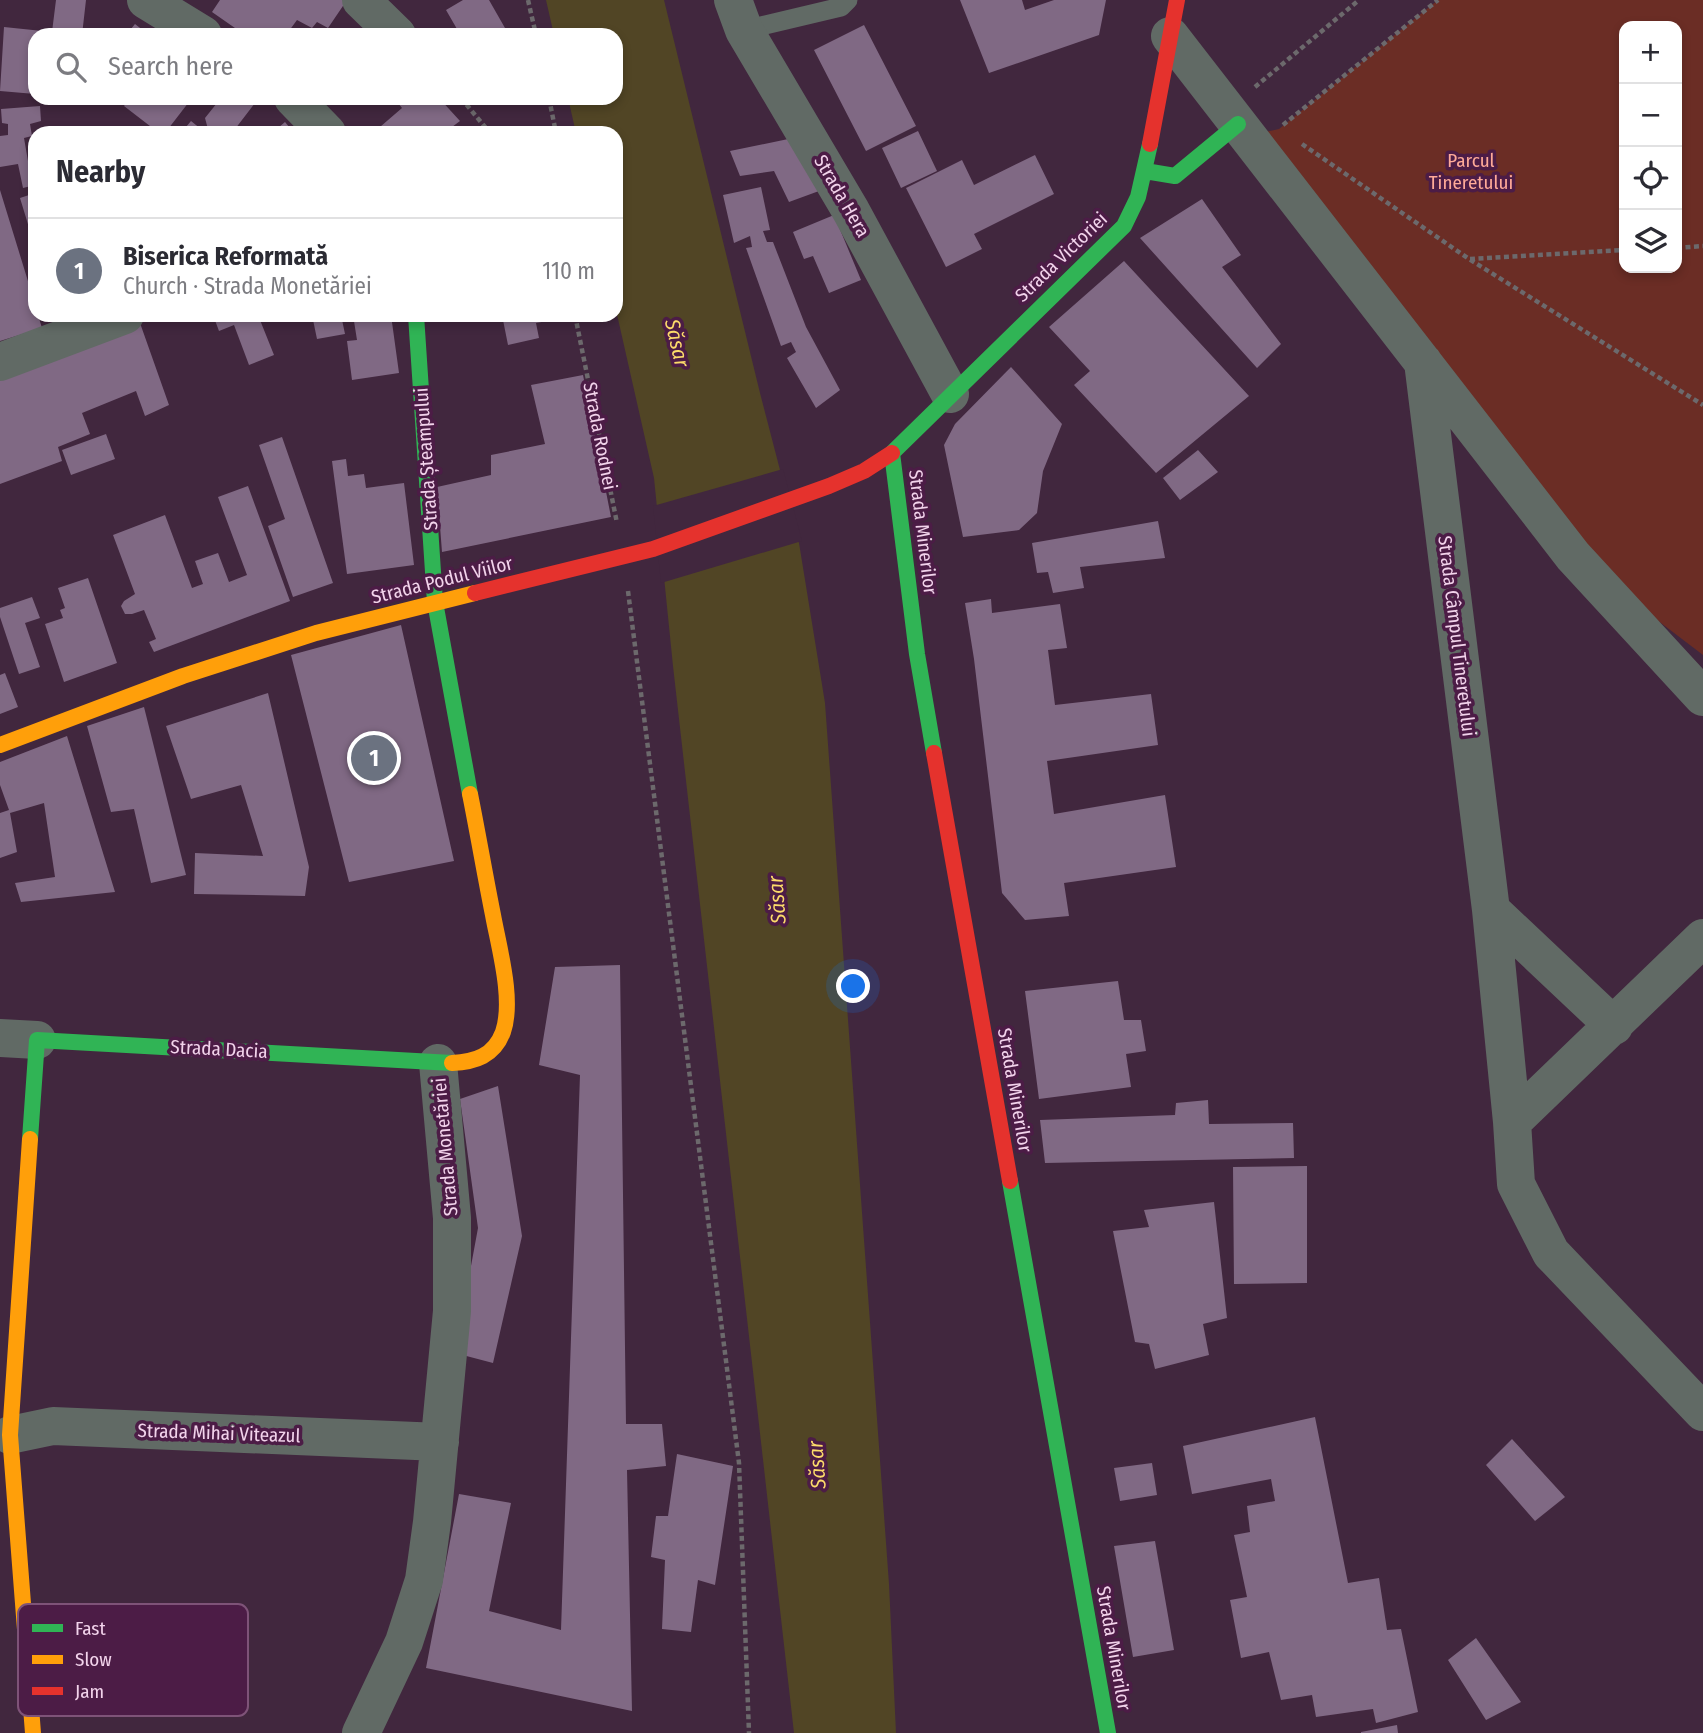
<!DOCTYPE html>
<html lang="en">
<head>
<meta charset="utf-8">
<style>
	:root { --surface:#fff; --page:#f7f7f7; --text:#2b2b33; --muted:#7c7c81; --line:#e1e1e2; --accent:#b45309 }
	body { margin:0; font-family:"Fira Sans Condensed",sans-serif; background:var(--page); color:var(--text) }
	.controls { position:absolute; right:21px; top:21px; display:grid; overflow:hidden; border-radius:14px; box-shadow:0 4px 10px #0003 }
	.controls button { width:63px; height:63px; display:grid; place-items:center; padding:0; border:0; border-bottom:2px solid var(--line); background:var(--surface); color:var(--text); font:35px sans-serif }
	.you { position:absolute; left:854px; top:987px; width:24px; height:24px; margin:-18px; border:5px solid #fff; border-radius:50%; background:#1a73e8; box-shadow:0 0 0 10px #1a73e833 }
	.badge { display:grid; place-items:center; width:46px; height:46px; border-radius:50%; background:var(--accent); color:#fff; font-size:23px; font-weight:700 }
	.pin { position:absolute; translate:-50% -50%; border:4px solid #fff; box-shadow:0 2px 7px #0006 }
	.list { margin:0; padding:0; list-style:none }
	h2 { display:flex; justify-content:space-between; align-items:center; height:91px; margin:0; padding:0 28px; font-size:30px }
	h2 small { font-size:23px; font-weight:400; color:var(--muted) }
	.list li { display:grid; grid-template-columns:46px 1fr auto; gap:21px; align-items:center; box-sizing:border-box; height:105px; padding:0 28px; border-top:2px solid var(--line) }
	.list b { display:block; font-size:26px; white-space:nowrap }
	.list p { margin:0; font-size:23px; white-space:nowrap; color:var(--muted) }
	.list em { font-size:23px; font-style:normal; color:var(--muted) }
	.icon { flex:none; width:38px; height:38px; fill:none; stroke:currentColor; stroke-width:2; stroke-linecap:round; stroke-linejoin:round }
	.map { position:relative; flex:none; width:1703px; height:1733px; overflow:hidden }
	.search { position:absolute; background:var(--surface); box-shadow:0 4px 10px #0003; left:28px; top:28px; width:595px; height:77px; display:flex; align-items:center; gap:18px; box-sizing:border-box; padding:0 24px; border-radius:21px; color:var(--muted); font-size:26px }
	.panel { position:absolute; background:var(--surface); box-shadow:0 4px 10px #0003; left:28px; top:126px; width:595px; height:196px; border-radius:21px }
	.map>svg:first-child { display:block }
</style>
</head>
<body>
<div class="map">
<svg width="1703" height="1733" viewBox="0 0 1703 1733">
	<rect width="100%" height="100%" fill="#41273e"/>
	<!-- green -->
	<path fill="#6b2d25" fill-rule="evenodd" d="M1438,0h265v655l-130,-99 -308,-424 14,-3zM1624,26h53v242h-53z"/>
	<!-- water -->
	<path fill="#514525" d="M546,0h118l96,393 39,150 26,160 64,881 7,149h-102l-121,-1067 -19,-188 -38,-168v-177h-40l-8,-35h48v-63h-62z"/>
	<!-- pier -->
	<path fill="#41273e" d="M783,469l19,72 -141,42 -8,-77z"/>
	<!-- building -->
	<path fill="#806984" d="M56,0h30l-4,35h-47v59l-35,-3 4,-64 48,5z
		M220,0h127l-19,28 -11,-6 -5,6 -15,-8 -11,15 -15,-5 -3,5h-23l-33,-23z
		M463,0h26l20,35h-62l10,-6 -11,-19z
		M960,0h62l3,10 29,-10h52l-7,35 -110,38z
		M135,24l14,11h-23z
		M864,25l52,101 -50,25 -52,-101z
		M130,98h62l-27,35h-6l-35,-27z
		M221,98h27l7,5 -23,30h-23l-4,-15z
		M394,98h45l21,23 -16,12h-71l29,-25z
		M40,106l1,15 -11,3 2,12 -8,2 4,23 7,-1v25l-12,3 -5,-24 -18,3v-31l8,-1v-11l-6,-1 -1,-14z
		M191,121l15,12h-25z
		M285,122l9,11h-22z
		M918,131l19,40 -36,17 -19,-40z
		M793,138l26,53 -30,11 -15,-31 -34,5 -10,-25z
		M1035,155l19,39 -80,40 8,15 -36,18 -40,-79 56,-28 12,25z
		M761,187l9,43 -7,1 4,11h6l33,85 34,63 -24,18 -29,-50 9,-6 -5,-10 -10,4 -35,-98 6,-1 -2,-11 -16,7 -11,-48z
		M0,190l35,114v11h3l4,13 -42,13z
		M35,193v51h-1l-14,-46z
		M1202,199l39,56 -19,12 59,77 -24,24 -117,-130z
		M834,215l27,65 -32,13 -16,-37 -9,3 -11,-27z
		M1124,261l125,135 -93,77 -82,-88 16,-14 -41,-44z
		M213,315h45l16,40 -25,10 -15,-40 -15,6z
		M312,315h29l4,19 -28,5z
		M353,315h38l8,58 -47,7 -5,-39 10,-1z
		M502,315h50l1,5 -17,3 3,15 -31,7z
		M140,323l29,82 -24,11 -9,-25 -54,22 8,21 -32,13 4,14 -62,23v-108z
		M1011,367l51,57 -19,47 -6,42 -18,17 -56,7 -19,-92 11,-21z
		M583,375l28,142 -169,35 -5,-65 54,-12v-20l54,-11 -14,-59z
		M106,434l9,25 -44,16 -9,-25z
		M282,437l51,146 -40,14 -25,-71 17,-7 -26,-74z
		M1198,450l20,22 -38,28 -17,-22z
		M346,459l2,17 16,-2 2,14 38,-5 10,82 -67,9 -15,-113z
		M248,486l42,115 -136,51 -5,-10 7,-3 -12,-29 -12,4h-7l-4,-8 3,-5 11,-7 -22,-59 52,-20 27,73 11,-4 -8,-23 23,-8 11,29 18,-7 -29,-78z
		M1158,521l7,37 -85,9 4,21 -31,5 -5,-21 -11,1 -5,-30z
		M88,578l29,85 -53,19 -19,-58 18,-6 -3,-8 5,-2 -7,-20z
		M32,597l8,21 -15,5 15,44 -21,7 -19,-57v-9z
		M991,599l1,14 68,-9 7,44 -19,2 7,55 96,-11 7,51 -111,16 7,53 111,-19 11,72 -112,16 5,33 -44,4 -23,-27 -28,-234 -9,-56z
		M401,625l53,236 -105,21 -58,-227z
		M5,673l13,34 -18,7v-39z
		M268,693l41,174 -4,29 -111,-2 1,-41 68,3 -22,-71 -50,14 -25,-73z
		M144,707l42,168 -35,8 -17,-74 -23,3 -24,-86z
		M67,736l48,156 -94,10 -6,-19 40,-6 -11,-74 -34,10 7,39 -17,6v-45l9,-3 -9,-25v-23z
		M620,965l6,459h36l4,42 -39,4 5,241 -206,-43 33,-174 52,9 -22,108 72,19 19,-555 -41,-10 16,-98z
		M1118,981l6,39h17l5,31 -20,3 5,33 -92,12 -14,-108z
		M498,1086l24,150 -29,127 -38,-10 23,-125 -18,-129z
		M1208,1100l1,24 84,-1 1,35 -249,5 -5,-43 135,-5 1,-12z
		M1307,1166v117l-73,1 -1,-117z
		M1214,1202l13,116 -24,6 6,31 -54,14 -6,-25 -14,-2 -22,-111 36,-4 -5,-17z
		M1315,1417l33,166 31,-5 8,52 14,-1 17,83 -42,11 -3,-14 -57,8 -4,-22 -31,5 -12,-48 -28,6 -11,-58 17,-3 -13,-62 16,-3 -3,-26 28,-5 -4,-22 -79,15 -9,-48z
		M1512,1439l53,58 -30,24 -49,-56z
		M677,1454l56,12 -18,119 -17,-5 -7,52 -29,-3 3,-69 -14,-3 5,-41h12z
		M1152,1463l5,32 -37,6 -6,-33z
		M1155,1541l19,109 -41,7 -19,-111z
		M1476,1638l45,64 -35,18 -38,-60z
		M1397,1725l1,8h-37v-1z"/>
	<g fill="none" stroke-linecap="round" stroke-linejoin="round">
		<!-- path -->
		<path stroke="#6c696c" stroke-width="4.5" stroke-dasharray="5 3.5" stroke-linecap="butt" d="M528,0l8,35
			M1255,87l104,-87
			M461,98l29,35
			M549,98l7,35
			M1283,125l155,-125
			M1302,144l167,115 234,146
			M1677,248l26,-2
			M1470,259l154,-9
			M575,315l42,208
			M628,591l111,872 10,270"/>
		<!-- lane -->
		<path stroke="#616a65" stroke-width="19" d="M744,30l97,-23 7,-7"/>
		<!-- street -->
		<path stroke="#616a65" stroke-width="38" d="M146,0l57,35
			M361,0l36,35
			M733,0l11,30 107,181 99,183
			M1170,36l403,520 130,141
			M293,98l34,35
			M0,362l125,-47
			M1423,362l68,548 21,212 4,62 35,69 152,159
			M1491,910l123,116
			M0,1038l37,2
			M1512,1122l191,-184
			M10,1435l43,-9 387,16
			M361,1733l43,-91 20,-62 8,-58 20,-211v-93l-14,-155"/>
		<!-- fast -->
		<path stroke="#30b455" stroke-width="16" d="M1145,171l30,5 63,-52
			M416,315l19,287 35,192
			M934,753l-17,-99 -25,-201 232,-227 14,-29 12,-53
			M30,1139l7,-99 415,23
			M1010,1181l98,552"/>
		<!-- slow -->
		<path stroke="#ff9f0a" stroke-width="16" d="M0,745l183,-69 133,-43 159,-40
			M452,1063c23,-1 42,-7 51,-31 11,-32 -4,-84 -10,-117 -8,-40 -15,-81 -23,-121
			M30,1139l-20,296 23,298"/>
		<!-- jam -->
		<path stroke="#e5322d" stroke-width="16" d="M1150,144l27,-144
			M475,593l178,-44 176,-63 35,-15 28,-18
			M934,753l76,428"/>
	</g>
	<g text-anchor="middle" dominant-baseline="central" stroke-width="7" stroke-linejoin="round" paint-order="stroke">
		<!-- park labels -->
		<g font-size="19" fill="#feaa98" stroke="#4c1c46">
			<text x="1471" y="160">Parcul<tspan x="1471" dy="22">Tineretului</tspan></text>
		</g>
		<!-- street labels -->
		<g font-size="19" fill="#f2d3eb" stroke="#4c1c46">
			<text transform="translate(842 196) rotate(60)">Strada Hera</text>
			<text transform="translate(1061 257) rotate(-44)">Strada Victoriei</text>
			<text transform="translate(600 436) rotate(79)">Strada Rodnei</text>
			<text transform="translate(426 459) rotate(-94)">Strada Șteampului</text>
			<text transform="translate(923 532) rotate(83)">Strada Minerilor</text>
			<text transform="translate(442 580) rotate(-14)">Strada Podul Viilor</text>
			<text transform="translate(1457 636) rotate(83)">Strada Câmpul Tineretului</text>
			<text transform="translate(219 1049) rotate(3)">Strada Dacia</text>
			<text transform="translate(1015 1090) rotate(80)">Strada Minerilor</text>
			<text transform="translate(445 1147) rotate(-95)">Strada Monetăriei</text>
			<text transform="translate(219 1433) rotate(2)">Strada Mihai Viteazul</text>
			<text transform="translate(1114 1648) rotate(80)">Strada Minerilor</text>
		</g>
		<!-- water labels -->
		<g font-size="21" font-style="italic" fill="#fcdb6a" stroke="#4c1c46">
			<text transform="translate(677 343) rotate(77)">Săsar</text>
			<text transform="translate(777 900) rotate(-94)">Săsar</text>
			<text transform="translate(817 1465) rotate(-94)">Săsar</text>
		</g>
	</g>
	<!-- legend -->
	<rect x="18" y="1604" width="230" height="112" rx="10" fill="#4c1c46" stroke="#7e5378" stroke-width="2"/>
	<rect x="32" y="1624" width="31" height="8" fill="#30b455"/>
	<rect x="32" y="1655" width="31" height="9" fill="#ff9f0a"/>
	<rect x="32" y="1687" width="31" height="8" fill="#e5322d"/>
	<g font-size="19" fill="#f2d3eb">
		<text x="75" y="1635">Fast</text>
		<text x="75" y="1666">Slow</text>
		<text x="75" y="1698">Jam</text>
	</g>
</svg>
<div class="controls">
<button>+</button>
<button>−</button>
<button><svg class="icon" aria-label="locate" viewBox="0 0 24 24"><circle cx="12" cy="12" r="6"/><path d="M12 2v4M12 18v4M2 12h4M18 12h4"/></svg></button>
<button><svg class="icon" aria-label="layers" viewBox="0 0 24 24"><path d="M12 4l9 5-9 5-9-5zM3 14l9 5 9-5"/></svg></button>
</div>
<div class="you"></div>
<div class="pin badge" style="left:374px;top:758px;background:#6b7280">1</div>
<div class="search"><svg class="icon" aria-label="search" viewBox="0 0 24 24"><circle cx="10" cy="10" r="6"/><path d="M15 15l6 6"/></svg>Search here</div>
<section class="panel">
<h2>Nearby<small></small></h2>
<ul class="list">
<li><span class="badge" style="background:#6b7280">1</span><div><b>Biserica Reformată</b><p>Church · Strada Monetăriei</p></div><em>110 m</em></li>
</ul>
</section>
</div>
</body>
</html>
